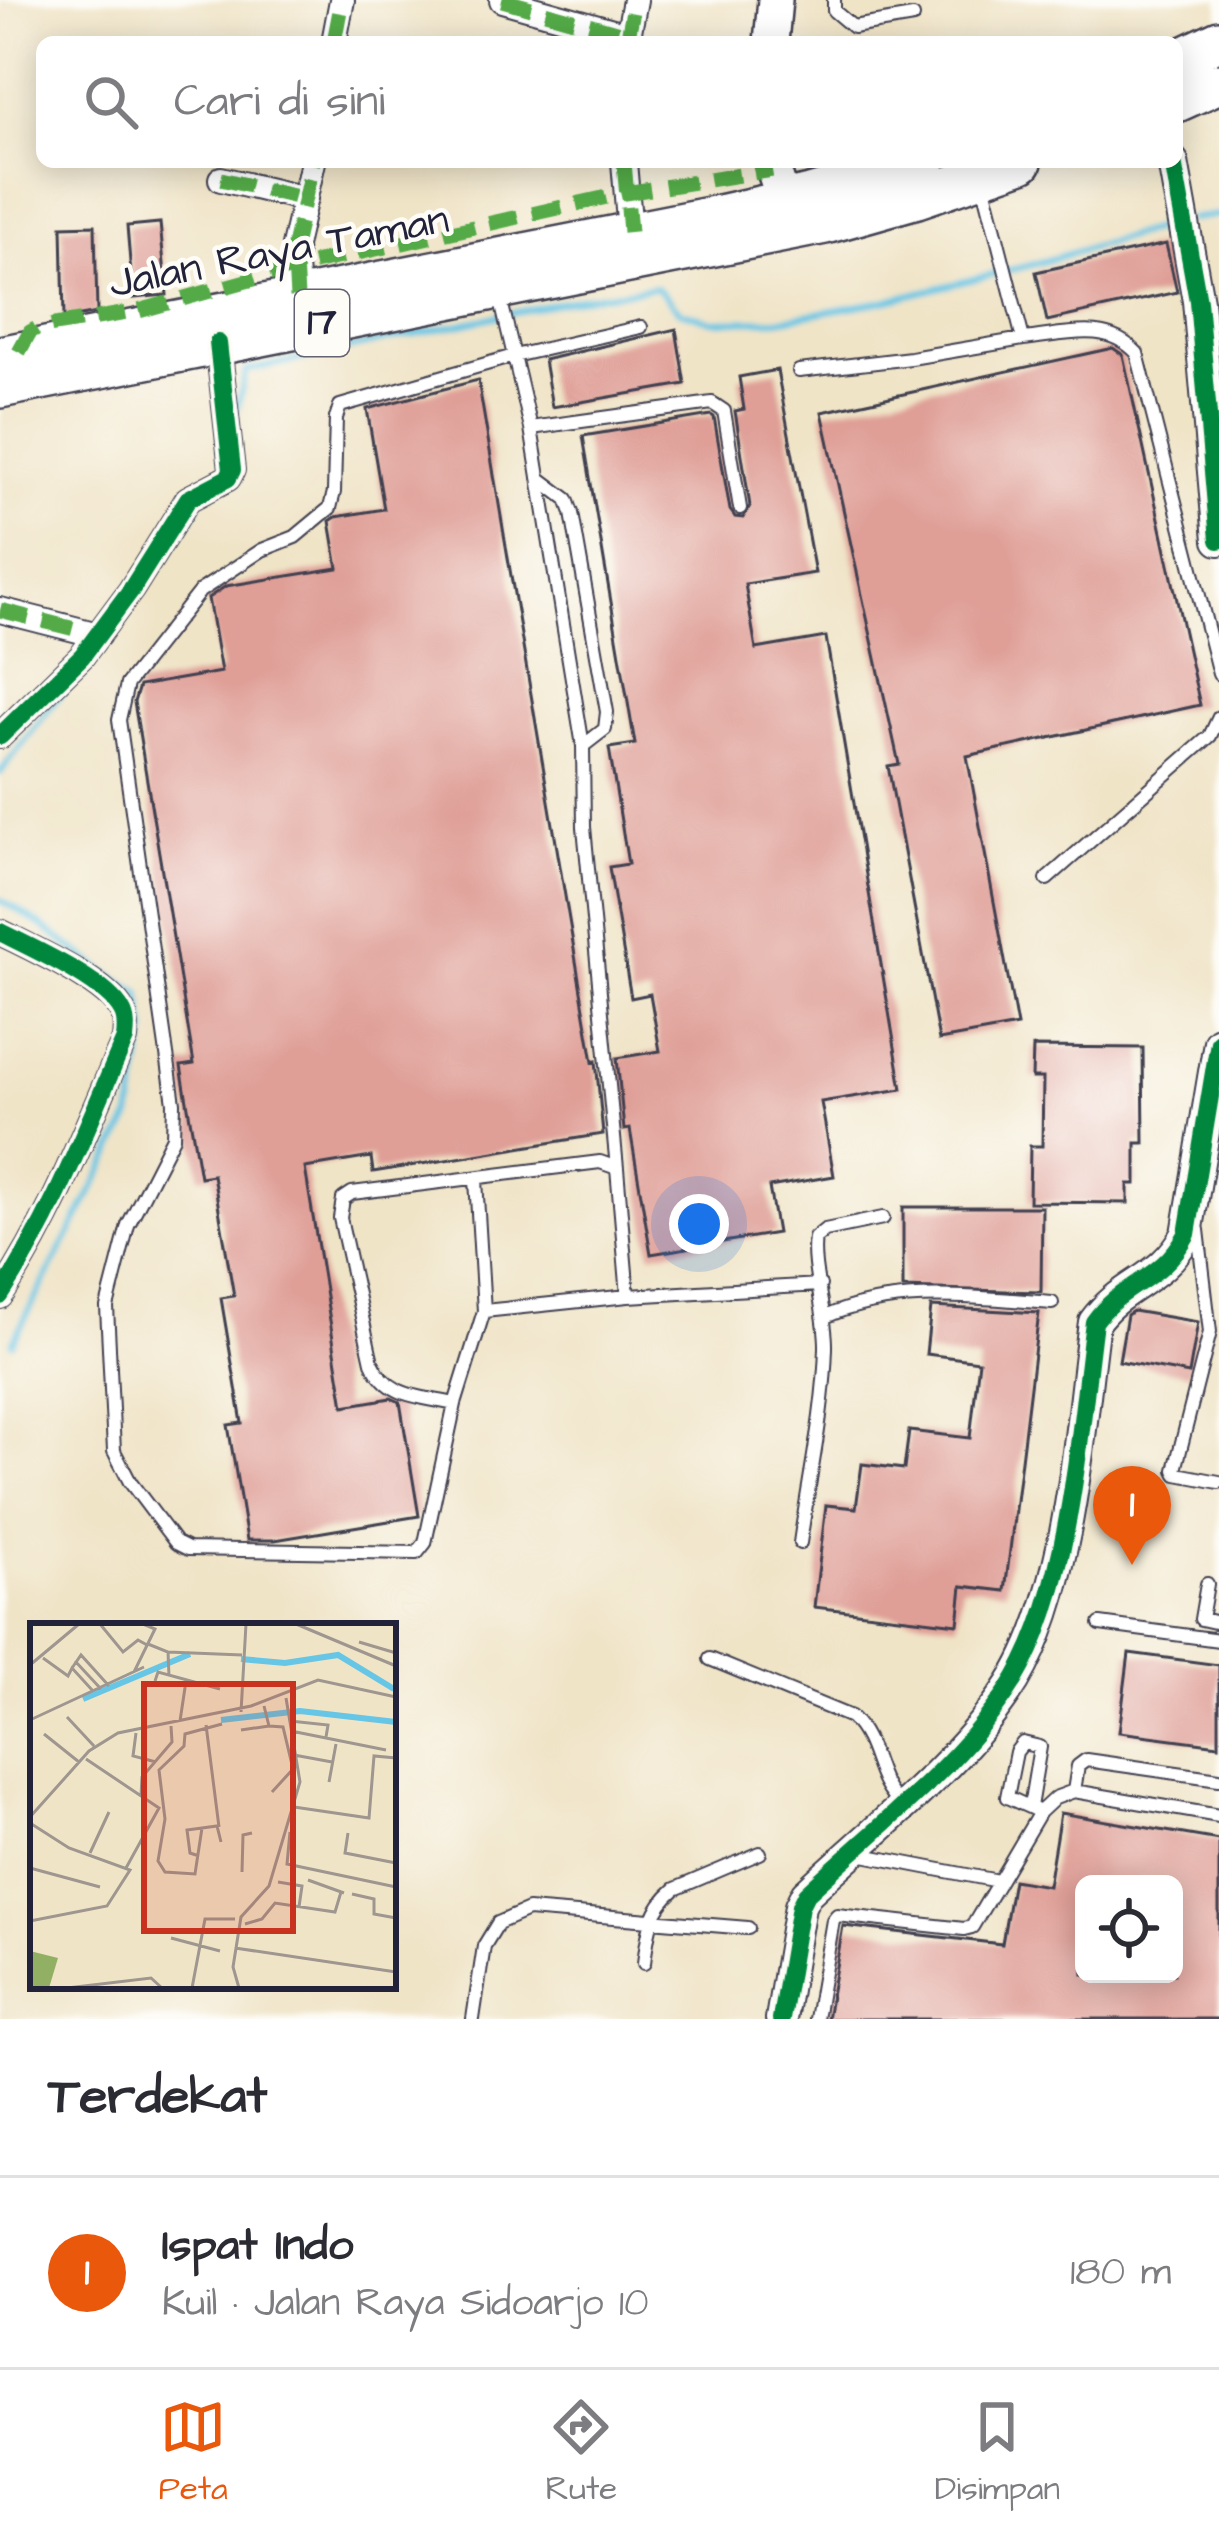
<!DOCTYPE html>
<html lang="id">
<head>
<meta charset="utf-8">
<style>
	:root { --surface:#fff; --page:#f7f7f7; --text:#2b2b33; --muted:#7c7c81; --line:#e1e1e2; --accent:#ea580c }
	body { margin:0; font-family:"Architects Daughter",sans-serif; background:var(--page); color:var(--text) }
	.controls { position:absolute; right:36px; bottom:36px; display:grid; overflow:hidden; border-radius:18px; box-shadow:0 6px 30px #0003 }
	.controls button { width:108px; height:108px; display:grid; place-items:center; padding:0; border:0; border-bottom:3px solid var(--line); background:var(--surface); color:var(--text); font:60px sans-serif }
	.you { position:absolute; left:699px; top:1224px; width:42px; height:42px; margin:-30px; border:9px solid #fff; border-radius:50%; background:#1a73e8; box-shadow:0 0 0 18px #1a73e833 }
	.badge { display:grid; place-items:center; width:78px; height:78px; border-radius:50%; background:var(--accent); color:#fff; font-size:39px; font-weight:700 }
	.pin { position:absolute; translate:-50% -99px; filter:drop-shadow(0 3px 6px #0008) }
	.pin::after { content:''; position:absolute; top:63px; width:42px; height:36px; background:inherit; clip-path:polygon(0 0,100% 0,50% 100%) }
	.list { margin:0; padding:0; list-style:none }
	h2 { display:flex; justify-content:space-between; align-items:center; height:156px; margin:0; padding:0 48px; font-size:51px }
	h2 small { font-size:39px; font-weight:400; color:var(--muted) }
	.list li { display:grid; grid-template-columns:78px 1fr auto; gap:36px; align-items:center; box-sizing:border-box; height:192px; padding:0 48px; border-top:3px solid var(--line) }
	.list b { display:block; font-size:45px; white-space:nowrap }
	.list p { margin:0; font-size:39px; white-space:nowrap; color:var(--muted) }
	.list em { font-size:39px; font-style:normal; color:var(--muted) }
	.icon { flex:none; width:66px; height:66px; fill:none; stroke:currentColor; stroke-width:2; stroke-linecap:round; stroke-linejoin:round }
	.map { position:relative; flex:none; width:1219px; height:2019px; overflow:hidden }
	.search { position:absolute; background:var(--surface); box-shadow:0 6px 30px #0003; left:36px; right:36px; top:36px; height:132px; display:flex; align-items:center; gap:30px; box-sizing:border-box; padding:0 42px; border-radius:18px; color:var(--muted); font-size:45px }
	.sheet { height:348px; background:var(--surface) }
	nav { display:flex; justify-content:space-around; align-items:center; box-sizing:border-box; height:168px; border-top:3px solid var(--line); background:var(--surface); font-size:33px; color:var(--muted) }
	nav a { display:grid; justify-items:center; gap:6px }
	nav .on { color:var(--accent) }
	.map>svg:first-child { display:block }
</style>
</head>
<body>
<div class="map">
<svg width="1219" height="2019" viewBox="0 0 1219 2019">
	<rect width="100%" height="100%" fill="#fdfcf7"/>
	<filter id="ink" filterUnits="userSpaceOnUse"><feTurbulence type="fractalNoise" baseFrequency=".00833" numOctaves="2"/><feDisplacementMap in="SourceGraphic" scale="24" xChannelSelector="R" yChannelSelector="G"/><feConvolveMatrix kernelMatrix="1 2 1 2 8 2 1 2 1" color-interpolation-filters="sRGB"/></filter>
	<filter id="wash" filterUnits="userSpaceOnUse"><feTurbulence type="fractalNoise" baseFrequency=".004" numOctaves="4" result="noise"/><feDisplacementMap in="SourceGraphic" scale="48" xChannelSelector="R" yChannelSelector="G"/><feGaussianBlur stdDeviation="2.7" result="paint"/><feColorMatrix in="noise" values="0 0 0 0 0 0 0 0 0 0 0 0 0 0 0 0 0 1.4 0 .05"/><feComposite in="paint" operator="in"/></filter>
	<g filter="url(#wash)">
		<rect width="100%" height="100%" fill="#f0e4c7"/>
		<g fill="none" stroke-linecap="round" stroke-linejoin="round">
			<!-- stream -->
			<path stroke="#67c6e5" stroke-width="6" d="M1190,219l29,-4
				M236,412l10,-41 334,-73 76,-11 24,24 32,10 66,-1 106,-19 143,-35 145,-42
				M160,566l38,-60
				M0,773l64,-83
				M0,900c50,26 90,67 140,92l6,41 -15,84 -119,226"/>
		</g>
		<g id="blocks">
			<!-- building -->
			<path fill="#df9f97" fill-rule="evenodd" d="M160,223l7,72 -34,3 -6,-72z
				M95,225l2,88 -33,6 -2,-93z
				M1166,244l11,48 -130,29 -11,-49z
				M676,329l9,55 -133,23 -8,-47z
				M1113,348l10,7 77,350 -233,51 50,270 -78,14 -51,-274 11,-2 -77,-352z
				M777,370l38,203 -70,11 11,65 70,-12 76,452 -81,13 13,74 -65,11 8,46 -126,21 -21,-125 -6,1 -7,-72 43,-7 -10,-57 -19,4 -22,-131 19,-3 -19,-116 26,-4 -52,-308 128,-21 3,2 16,93 5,7 8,1 7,-12 -15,-95 9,-2 -5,-32z
				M478,380l115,682 3,-1 7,73 -230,38 -2,-15 -66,11 39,238 47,-8 9,4 19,114 -144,24h-28l-19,-115 14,-2 -21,-125 13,-2 -21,-121 -13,2 -19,-111 13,-2 -60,-362 5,-16 82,-14 -13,-74 18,-12 112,-18 -8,-47 6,-4 48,-8 -17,-100z
				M1033,1047l110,1 1,95h-8v41h-8v19l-99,-1 1,-56h12l1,-68h-11z
				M903,1207h139l-1,85 -138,-4z
				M931,1307l108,6 -34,278 -43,-5 -4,38 -144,-17 12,-102 30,3 6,-44 42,5 5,-38 61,7 9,-77 -53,-7z
				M1133,1311l65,11 -9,52 -70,-13 8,-46z
				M1129,1653l90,12v80l-100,-13z
				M1060,1813l159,27v179h-392l16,-93 159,18 11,-64 35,6zM1084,1884h90v90h-90z"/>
		</g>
	</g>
	<g filter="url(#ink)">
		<use href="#blocks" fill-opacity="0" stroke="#413f50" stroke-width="3"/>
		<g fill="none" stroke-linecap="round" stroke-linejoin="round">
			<!-- service casing -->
			<g stroke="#413f50" stroke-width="16">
				<path id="service" d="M834,0v11l19,16 60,-10
					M500,297l31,131 52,318 1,81 33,341
					M1023,339c42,-4 83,-19 114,14l82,321
					M799,371l112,-13 112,-19 -41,-160
					M531,428l181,-25 12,8 16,97
					M539,478l28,21 5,14 35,199 -2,17 -22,17
					M1047,879l163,-143 9,-19
					M476,1180l8,131 -29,93 -30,139 -8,10 -229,-4 -12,-6 -46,-61 -16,-31 -7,-144 21,-82 45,-88 1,-34 -55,-383 8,-36 73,-93 62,-41 33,-13 35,-29 4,-16 2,-74 4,-12 174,-50 127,-29
					M1198,1230l12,102 -35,138 2,4 42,8
					M484,1311l144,-15 192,-11
					M825,1317c70,-31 153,-19 227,-14
					M455,1404c-36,-8 -67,-6 -83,-42l-32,-144 3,-19 9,-6 248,-31 17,6 11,128
					M800,1543c9,-64 24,-130 26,-195 1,-34 -16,-82 -11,-110l10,-8 58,-12
					M1207,1584l-6,35 18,4
					M1100,1624l119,16
					M710,1659l141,58c28,28 21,63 50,88
					M1074,1791l4,-25 8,-6 133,19
					M1030,1807l10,-60 -17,-4 -7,9 -9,45 33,15
					M858,1854l140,27
					M644,1963c4,-31 6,-53 31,-74l85,-36
					M473,2019l11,-73 14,-23 30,-13 220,18
					M816,2019l17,-99 4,-5 127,14 8,-2 68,-115 15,-14 19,-7 145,25"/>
			</g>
			<!-- minor casing -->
			<g stroke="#413f50" stroke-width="28">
				<path id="minor" d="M502,0l125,35
					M334,42l8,-42
					M627,42l8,-42
					M624,162l6,70
					M221,179l84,20
					M297,297l-3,-51 19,-84
					M0,610l98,25
					M0,736l82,-80 49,-66 57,-91 40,-21 4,-8 -14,-127
					M0,932c31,16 106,49 122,79 5,8 4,19 3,28 -38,87 -72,178 -125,257"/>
			</g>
			<!-- tertiary casing -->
			<g stroke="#413f50" stroke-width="34">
				<path id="tertiary" d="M1173,162l25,139 21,239
					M781,2019l19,-113 6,-12c67,-63 147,-124 200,-201 64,-91 73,-261 88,-371 29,-40 67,-40 93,-88l32,-192"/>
			</g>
			<!-- secondary casing -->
			<g stroke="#413f50" stroke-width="38">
				<path id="secondary" d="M771,42l4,-42
					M771,162l20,61"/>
			</g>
			<!-- trunk casing -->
			<g stroke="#413f50" stroke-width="44">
				<path id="trunk" d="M1177,60l42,-20
					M1177,102l42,-19
					M0,356l719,-141 91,-20 116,-33
					M0,388l825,-164 92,-26 105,-36"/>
			</g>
			<!-- service -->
			<use href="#service" stroke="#fff" stroke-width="12"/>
			<!-- minor -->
			<use href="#minor" stroke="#fff" stroke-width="24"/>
			<!-- tertiary -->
			<use href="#tertiary" stroke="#fff" stroke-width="30"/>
			<!-- secondary -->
			<use href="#secondary" stroke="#fff" stroke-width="33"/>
			<!-- trunk -->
			<use href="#trunk" stroke="#fff" stroke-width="39"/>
			<!-- quiet -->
			<path stroke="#53aa46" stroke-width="15" stroke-dasharray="30 15" stroke-linecap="butt" d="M502,0l125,35
				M334,42l8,-42
				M627,42l8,-42
				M624,162l6,70
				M221,179l84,20
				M297,297l-3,-51 19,-84
				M19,352l11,-20 7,-4 102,-17 157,-44 329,-74 147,-23
				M0,610l98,25"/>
			<!-- cycleway casing -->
			<g stroke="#fdfcf7" stroke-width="26">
				<path id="cycleway" d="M1173,162l25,139 21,239
					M0,736l82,-80 49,-66 57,-91 40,-21 4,-8 -14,-127
					M0,932c31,16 106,49 122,79 5,8 4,19 3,28 -38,87 -72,178 -125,257
					M781,2019l19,-113 6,-12c67,-63 147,-124 200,-201 64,-91 73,-261 88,-371 29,-40 67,-40 93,-88l32,-192"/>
			</g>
			<!-- cycleway -->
			<use href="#cycleway" stroke="#00873e" stroke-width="18"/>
		</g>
	</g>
	<g text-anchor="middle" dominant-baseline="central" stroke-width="9" stroke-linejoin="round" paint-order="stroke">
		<!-- shield labels -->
		<rect fill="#fdfcf7" stroke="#646373" stroke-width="3" x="295" y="290" width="54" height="66" rx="9"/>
		<g font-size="39" font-weight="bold" fill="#22223b">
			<text x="322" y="323">17</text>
		</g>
		<!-- street labels -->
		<g font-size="42" fill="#22223b" stroke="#fdfcf7">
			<text transform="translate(279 252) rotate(-11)">Jalan Raya Taman</text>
		</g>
	</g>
	<!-- overview -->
	<g transform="translate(30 1623)">
		<rect width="366" height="366" fill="#f0e4c7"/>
		<path d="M0,328l28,7 -9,30h-19z" fill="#92b064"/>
		<path fill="none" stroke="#67c6e5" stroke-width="6" d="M211,36l44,4 53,-8 56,34M53,76l107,-45M191,97l79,-9 96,11"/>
		<path fill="none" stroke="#9e968f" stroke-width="3" d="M70,1l23,28 15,-12 9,5M266,1l100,42M329,19l37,11M118,21l20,8 1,24M138,29l74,3M13,35l25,18 4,-8 21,23M45,38l26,28M0,42l49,-41M42,45l9,-13 28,31M104,49l21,-43 -12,-5M125,58l3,-9 62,17M211,89l5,-88M37,94l27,29M0,97l114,-53M150,98l6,-40M260,98l38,4 -2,12M176,102l13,102M239,103l14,1 10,42 -21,23M211,107l28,-4 -5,-20M261,108l95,19M106,110l-3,23 23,6M14,111l35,28M264,132l38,7M56,136l73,49 -33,60M299,159l7,-38M111,173l1,-19 30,-35 -1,-16M264,184l75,11 5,-62 22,2M0,194l59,-66 29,-18 133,-27 67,-26 78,17M172,205l-7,46 -30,-2 -7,-11 7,-42 -6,-49 25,-24 1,-12 37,-10M260,209l-3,32 109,23M318,210l-3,20 51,10M60,230l19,-41M169,233l-9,-3 -3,-23 30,-4 4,16M0,245l70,19M212,249l1,-37 9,-2M278,257l36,13M248,259l24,4 -3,21M322,271l22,5v15l22,4M0,298l77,-15 23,-36 -61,-22 -39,-25M215,301l17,-5 13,-16 60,9 6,-20M141,315l49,13M205,325l161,24M37,365l84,-10 11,10M162,365l13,-69h30M209,365l-6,-21 8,-50 28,-31 31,-104 -14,-84"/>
		<path fill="#c8321e" fill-opacity="0.15" stroke="#c8321e" stroke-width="6" d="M114,61h149v247h-149z"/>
		<rect width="366" height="366" fill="none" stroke="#22223b" stroke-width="6"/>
	</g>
</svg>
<div class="controls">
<button><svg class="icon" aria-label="locate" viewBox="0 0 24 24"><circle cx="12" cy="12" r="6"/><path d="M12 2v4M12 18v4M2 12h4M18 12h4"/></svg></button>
</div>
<div class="you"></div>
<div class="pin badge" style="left:1132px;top:1565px">1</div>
<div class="search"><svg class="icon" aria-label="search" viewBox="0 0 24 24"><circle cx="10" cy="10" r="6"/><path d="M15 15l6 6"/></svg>Cari di sini</div>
</div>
<section class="sheet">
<h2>Terdekat<small></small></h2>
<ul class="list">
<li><span class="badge">1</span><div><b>Ispat Indo</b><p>Kuil · Jalan Raya Sidoarjo 10</p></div><em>180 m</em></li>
</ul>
</section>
<nav>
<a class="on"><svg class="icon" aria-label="map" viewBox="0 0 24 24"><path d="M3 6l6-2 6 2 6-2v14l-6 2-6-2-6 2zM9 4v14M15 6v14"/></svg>Peta</a>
<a><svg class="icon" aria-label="directions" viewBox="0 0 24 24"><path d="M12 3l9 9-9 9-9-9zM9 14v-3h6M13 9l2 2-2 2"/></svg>Rute</a>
<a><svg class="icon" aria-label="saved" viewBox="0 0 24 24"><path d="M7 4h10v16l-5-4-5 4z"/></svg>Disimpan</a>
</nav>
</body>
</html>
